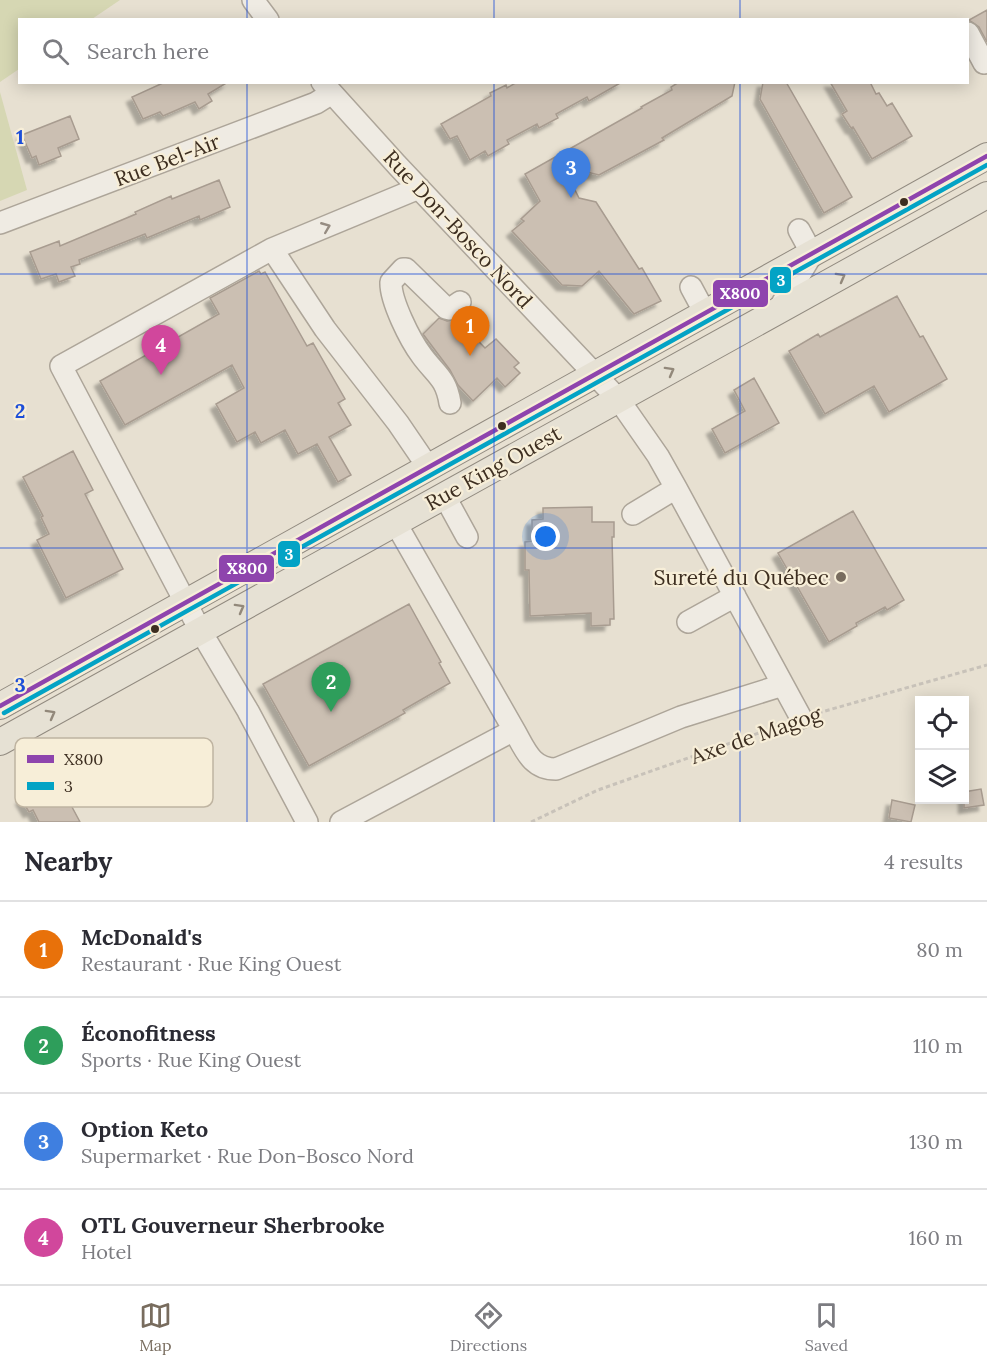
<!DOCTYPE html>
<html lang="en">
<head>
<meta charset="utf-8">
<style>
	:root { --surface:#fff; --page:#f2f2f3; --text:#2b2b33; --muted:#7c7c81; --line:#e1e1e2; --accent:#786c5e }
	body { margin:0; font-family:Lora,serif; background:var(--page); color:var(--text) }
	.controls { position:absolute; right:18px; bottom:18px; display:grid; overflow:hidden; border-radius:0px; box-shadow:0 3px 15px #0003 }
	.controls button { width:54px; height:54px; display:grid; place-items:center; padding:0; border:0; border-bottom:2px solid var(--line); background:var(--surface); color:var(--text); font:30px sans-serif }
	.you { position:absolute; left:546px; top:537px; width:21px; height:21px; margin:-15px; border:4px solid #fff; border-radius:50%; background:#1a73e8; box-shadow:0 0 0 9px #1a73e833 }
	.badge { display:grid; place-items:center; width:39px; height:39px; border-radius:50%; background:var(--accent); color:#fff; font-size:20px; font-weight:700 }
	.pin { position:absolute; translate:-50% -50px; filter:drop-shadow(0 2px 3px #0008) }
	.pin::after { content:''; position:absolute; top:32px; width:21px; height:18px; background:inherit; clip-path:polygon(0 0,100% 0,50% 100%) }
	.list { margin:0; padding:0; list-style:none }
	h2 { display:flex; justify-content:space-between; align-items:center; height:78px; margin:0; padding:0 24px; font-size:26px }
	h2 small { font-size:20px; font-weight:400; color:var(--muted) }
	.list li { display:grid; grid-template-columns:39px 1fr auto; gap:18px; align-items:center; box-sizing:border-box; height:96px; padding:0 24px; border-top:2px solid var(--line) }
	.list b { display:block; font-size:22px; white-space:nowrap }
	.list p { margin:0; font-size:20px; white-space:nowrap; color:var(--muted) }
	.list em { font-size:20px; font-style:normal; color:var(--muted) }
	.icon { flex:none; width:33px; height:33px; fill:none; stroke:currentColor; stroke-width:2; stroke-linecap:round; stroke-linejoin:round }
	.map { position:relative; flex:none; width:987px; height:822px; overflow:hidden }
	.search { position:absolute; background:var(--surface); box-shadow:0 3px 15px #0003; left:18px; right:18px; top:18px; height:66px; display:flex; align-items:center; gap:15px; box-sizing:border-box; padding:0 21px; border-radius:0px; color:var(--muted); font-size:22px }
	.sheet { height:462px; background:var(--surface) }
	nav { display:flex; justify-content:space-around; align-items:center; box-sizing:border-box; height:84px; border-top:2px solid var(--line); background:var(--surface); font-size:16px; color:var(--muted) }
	nav a { display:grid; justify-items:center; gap:3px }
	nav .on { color:var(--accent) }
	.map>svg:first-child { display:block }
</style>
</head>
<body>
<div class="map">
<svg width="987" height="822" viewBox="0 0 987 822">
	<defs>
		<filter id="shadow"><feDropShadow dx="-5.5" dy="5.5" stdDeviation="1.5" flood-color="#0004"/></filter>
	</defs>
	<rect width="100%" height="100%" fill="#e7e0d1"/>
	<!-- green -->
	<path fill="#d6d7b3" d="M0,0h120l-28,19 -72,1 -1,49 -19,13z
		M0,92l27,98 -27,11z"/>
	<!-- building -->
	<path fill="#cbbfb2" stroke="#a89c90" stroke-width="1.5" filter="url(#shadow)" d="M987,10v32l-8,-15 -10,-7z
		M165,82h63l-20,12 4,7 -13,8 -4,-7 -32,14 -3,-4 -17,7 -11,-22z
		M517,82h105l-33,19 -2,-4 -31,17 2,4 -19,10 -2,-4 -30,16 2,4 -21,12 -3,-5 -15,9 -13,-24 -7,3 -9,-15 50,-28 -1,-3 16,-8 1,3z
		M679,82h56l-3,14 -70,42 2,2 -65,35 -12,-3 -17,8 9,18 17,4 43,67 3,-1 19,33 -27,13 -35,-43 -17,15 -20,-1 -50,-54 12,-10 -3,-2 19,-18 -15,-27 117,-66 -1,-1 31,-17 -1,-3z
		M763,82h23l66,115 -28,16 -64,-114z
		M830,82h40l6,12 3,-1 8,13 5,-3 20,33 -40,23 -19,-32 -2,1 -9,-14 5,-3z
		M70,116l9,23 -21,9 3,8 -22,9 -3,-9 -4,2 -10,-23z
		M219,180l11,27 -30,13 -1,-4 -52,22 -2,-4 -66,26 1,4 -9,3 4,9 -16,6 -3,-8 -15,5 -11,-27 29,-11 1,5 76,-32 -1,-2 36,-16 1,3z
		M259,271l2,3 4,-2 42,74 6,-3 32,56 -7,4 13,22 -22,12 22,38 -13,7 -21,-38 -19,10 -13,-24 -24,13 -6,-11 -18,10 -21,-38 28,-16 -12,-23 -107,60 -25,-44 119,-67 -9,-16z
		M897,296l23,41 3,-1 24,43 -58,33 -15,-26 -49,28 -36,-63 29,-17 2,3z
		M439,318l8,3 10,-2 28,29 11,-9 23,24 -5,4 6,6 -15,14 -8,-9 -24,23 -15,-16 -8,-15 -27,-36z
		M754,378l25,45 -54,30 -13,-24 33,-18 -11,-21z
		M73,451l20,39 -8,4 38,75 -57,29 -29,-58 12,-6 -8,-17 2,-1 -20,-39z
		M592,507v15h22v15h-2l2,82h-4v6l-19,1v-13l-61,3 -1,-46h-4v-28l7,-1v-21l11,-1v-11z
		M853,511l51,89 -17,10 -2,-3 -29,16 1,3 -28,16 -51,-89z
		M409,604l32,58 -2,1 11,20 -47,27 2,3 -96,53 -46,-82z
		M57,779l23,43h-41l-6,-12 -4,2 -8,-13z
		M981,789l3,16 -20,3v-16z
		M892,800l23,5 -4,17 -22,-4z"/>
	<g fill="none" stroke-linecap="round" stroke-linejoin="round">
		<!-- minor casing -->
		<g stroke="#ada599" stroke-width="24">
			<path id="minor" d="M253,0l15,20
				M968,33l16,30
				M322,82l75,83 222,235 39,56 18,32 125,230
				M0,223l316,-120 16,-10
				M272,249l53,80 73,94 30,44
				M691,287l14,26
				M777,312l35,-58 -13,-24
				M450,403c-4,-25 -14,-28 -28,-47 -12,-16 -32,-56 -31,-74l12,-13h3l40,39 4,1 10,-7
				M444,495l23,42
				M633,514l43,-26
				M395,522l119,208c11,19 17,39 42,39l125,-52 102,-32
				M688,622l47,-26
				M307,822l-59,-111 -48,-81 -139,-264 211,-117 147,-61
				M341,822l173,-92"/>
		</g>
		<!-- major casing -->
		<g stroke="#928b80" stroke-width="28">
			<path id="major" d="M0,706l987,-550
				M0,742l987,-547"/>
		</g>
		<!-- path -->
		<path stroke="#c8c2b9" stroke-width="3" stroke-dasharray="4.5 3" stroke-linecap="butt" d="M818,713l169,-48
			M531,822l67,-32 186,-66"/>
		<!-- minor -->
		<use href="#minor" stroke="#efebe3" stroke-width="21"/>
		<!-- major -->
		<use href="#major" stroke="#e6e1d4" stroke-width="26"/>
		<!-- bus-1 casing -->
		<g stroke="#f7eed8" stroke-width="9">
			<path id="bus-1" d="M0,706l987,-550"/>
		</g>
		<!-- bus-2 casing -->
		<g stroke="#f7eed8" stroke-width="9">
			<path id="bus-2" d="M4,713l983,-548"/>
		</g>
		<!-- bus-1 -->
		<use href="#bus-1" stroke="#8e44ad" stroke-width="4.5"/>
		<!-- bus-2 -->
		<use href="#bus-2" stroke="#03a3c5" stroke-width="4.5"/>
	</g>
	<!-- one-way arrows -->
	<defs><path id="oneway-chevron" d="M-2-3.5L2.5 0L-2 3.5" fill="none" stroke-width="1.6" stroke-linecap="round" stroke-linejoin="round" transform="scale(1.5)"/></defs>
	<use stroke="#968c82" href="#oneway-chevron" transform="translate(326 227) rotate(-22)"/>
	<g stroke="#92887a">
		<use href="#oneway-chevron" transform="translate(841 277) rotate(-29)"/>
		<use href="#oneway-chevron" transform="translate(670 371) rotate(-29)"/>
		<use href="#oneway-chevron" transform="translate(240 608) rotate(-29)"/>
		<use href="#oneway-chevron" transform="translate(51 714) rotate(-29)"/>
	</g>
	<!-- grid -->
	<path fill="none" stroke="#1d4ed8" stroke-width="1.5" stroke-opacity="0.55" d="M247,0v20M494,0v20M740,0v20M247,82v740M494,82v740M740,82v740M0,274h987M0,548h987"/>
	<!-- markers -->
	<g fill="#3d2e20" stroke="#f7eed8" stroke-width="2">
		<circle cx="904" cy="202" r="5"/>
		<circle cx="502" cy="426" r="5"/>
		<circle cx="155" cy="629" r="5"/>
	</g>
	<circle fill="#786c5e" stroke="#f7eed8" stroke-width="2" cx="841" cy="577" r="6"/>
	<g text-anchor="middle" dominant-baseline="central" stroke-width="4.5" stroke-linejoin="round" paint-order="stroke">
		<!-- street labels -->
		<g font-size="21" fill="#3d2e20" stroke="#f7eed8">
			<text transform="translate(167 160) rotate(-21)">Rue Bel-Air</text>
			<text transform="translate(458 229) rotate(47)">Rue Don-Bosco Nord</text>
			<text transform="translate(493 468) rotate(-29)">Rue King Ouest</text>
			<text transform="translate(756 735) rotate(-19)">Axe de Magog</text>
		</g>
		<!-- poi labels -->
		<g font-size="21" fill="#3d2e20" stroke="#f7eed8" text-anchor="end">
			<text x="829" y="577">Sureté du Québec</text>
		</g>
	</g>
	<!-- legend -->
	<rect x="15" y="738" width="198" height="69" rx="9" fill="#f7eed8" stroke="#bfb4a1" stroke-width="1.5"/>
	<rect x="27" y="755" width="27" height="8" fill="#8e44ad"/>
	<rect x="27" y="782" width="27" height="8" fill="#03a3c5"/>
	<g font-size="16" fill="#3d2e20">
		<text x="64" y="765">X800</text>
		<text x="64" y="792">3</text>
	</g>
	<g font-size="20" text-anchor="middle" font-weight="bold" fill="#1d4ed8" stroke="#f7eed8" stroke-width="4.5" stroke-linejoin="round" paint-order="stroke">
		<text x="20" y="144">1</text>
		<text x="20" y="418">2</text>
		<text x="20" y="692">3</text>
	</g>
	<g stroke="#f7eed8" stroke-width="2">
		<rect x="769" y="266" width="23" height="28" rx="6" fill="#03a3c5"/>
		<rect x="712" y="279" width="57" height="29" rx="6" fill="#8e44ad"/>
		<rect x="277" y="540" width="24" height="28" rx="6" fill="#03a3c5"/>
		<rect x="218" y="554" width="57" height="29" rx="6" fill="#8e44ad"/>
	</g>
	<g font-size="16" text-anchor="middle" font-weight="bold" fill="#fff">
		<text x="781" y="286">3</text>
		<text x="740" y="299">X800</text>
		<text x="289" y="560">3</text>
		<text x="247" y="574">X800</text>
	</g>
</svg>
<div class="controls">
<button><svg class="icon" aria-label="locate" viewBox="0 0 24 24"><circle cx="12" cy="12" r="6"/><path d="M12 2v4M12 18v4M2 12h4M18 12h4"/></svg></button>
<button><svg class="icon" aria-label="layers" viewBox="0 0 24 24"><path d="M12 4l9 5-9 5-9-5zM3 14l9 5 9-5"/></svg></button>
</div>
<div class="you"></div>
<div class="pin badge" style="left:470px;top:356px;background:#e8710a">1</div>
<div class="pin badge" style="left:331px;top:712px;background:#2e9e5b">2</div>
<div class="pin badge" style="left:571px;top:198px;background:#3f7fe0">3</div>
<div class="pin badge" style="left:161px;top:375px;background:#d1479c">4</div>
<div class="search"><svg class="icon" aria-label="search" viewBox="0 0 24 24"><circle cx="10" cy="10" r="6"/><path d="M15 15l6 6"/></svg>Search here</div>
</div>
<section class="sheet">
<h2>Nearby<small>4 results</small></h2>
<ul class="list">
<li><span class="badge" style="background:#e8710a">1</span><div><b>McDonald's</b><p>Restaurant · Rue King Ouest</p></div><em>80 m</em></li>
<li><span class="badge" style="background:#2e9e5b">2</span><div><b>Éconofitness</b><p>Sports · Rue King Ouest</p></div><em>110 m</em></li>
<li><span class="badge" style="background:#3f7fe0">3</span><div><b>Option Keto</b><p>Supermarket · Rue Don-Bosco Nord</p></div><em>130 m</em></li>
<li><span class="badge" style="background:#d1479c">4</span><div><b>OTL Gouverneur Sherbrooke</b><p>Hotel</p></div><em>160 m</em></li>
</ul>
</section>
<nav>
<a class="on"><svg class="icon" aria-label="map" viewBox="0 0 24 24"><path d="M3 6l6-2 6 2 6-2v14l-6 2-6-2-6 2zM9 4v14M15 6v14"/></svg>Map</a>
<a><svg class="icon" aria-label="directions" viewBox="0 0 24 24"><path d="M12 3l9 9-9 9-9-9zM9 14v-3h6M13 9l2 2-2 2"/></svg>Directions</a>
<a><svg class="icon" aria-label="saved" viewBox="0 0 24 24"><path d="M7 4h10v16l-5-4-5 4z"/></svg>Saved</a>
</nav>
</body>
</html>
